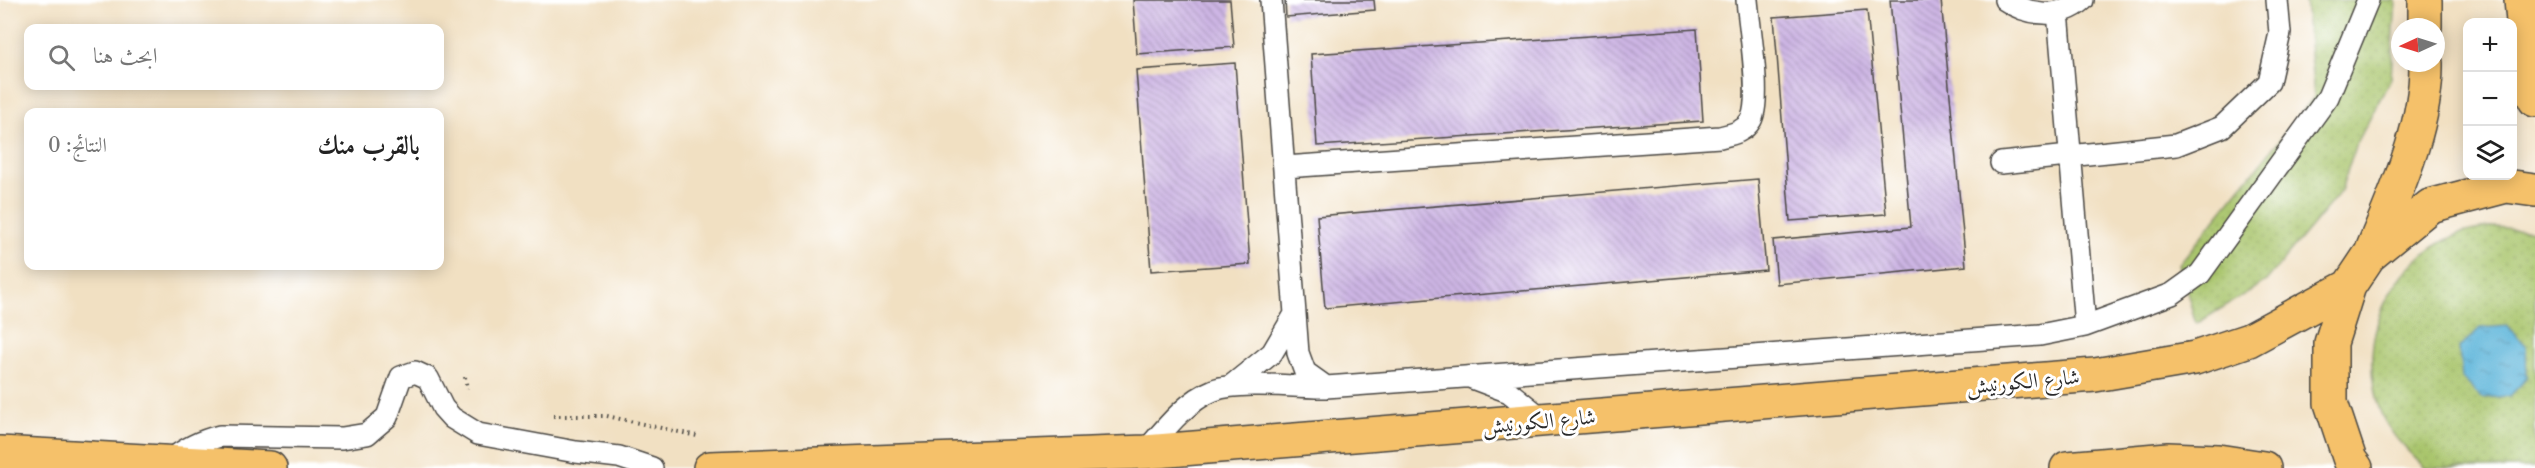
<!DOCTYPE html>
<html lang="ar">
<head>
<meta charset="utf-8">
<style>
	:root { --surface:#fff; --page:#f6f6f6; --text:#222; --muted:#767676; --line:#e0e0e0 }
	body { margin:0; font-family:"Libre Caslon Text",Amiri,serif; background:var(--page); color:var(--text); direction:rtl }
	.controls { position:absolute; right:18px; top:18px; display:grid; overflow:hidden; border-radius:12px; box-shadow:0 3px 15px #0003 }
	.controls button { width:54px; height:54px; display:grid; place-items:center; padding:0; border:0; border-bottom:2px solid var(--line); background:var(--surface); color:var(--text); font:30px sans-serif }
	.compass { position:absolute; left:2391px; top:18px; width:54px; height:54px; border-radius:50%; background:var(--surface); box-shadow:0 3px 15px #0003; rotate:266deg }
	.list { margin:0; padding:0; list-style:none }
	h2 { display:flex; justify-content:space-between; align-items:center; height:78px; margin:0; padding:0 24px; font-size:26px }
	h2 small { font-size:20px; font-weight:400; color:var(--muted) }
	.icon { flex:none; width:33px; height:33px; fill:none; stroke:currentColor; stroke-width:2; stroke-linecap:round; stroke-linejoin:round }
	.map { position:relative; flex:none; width:2535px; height:468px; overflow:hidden; direction:ltr }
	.search { position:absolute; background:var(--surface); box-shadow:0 3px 15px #0003; left:24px; top:24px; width:420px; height:66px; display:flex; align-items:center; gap:15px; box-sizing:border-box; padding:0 21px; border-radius:12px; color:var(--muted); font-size:22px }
	.panel { position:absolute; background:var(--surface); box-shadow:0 3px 15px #0003; left:24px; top:108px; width:420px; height:162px; border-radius:12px; direction:rtl }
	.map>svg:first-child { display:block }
</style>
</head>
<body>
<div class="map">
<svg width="2535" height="468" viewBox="0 0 2535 468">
	<defs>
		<pattern id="green-dots" width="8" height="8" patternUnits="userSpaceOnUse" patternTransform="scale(1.5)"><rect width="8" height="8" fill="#a9c56c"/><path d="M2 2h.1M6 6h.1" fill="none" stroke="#92a95e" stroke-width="1.8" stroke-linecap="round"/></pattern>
		<pattern id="water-ripples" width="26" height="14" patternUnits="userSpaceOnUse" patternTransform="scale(1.5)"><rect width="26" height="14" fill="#5db5da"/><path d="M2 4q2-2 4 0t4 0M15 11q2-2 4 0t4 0" fill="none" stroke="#4d93b1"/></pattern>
		<pattern id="building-back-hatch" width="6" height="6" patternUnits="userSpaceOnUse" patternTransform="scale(1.5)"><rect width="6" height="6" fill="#ceb6e5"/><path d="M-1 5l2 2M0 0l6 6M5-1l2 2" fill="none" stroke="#a794ba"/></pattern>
	</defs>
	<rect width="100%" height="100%" fill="#fff"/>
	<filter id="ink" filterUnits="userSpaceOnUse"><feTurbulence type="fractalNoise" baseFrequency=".0167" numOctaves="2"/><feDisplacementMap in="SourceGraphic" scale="12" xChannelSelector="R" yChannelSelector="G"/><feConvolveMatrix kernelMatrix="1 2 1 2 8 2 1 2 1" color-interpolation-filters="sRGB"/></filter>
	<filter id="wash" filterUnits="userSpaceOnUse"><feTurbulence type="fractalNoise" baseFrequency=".008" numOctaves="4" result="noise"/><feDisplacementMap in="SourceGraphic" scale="24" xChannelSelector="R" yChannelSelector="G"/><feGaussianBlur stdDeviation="1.35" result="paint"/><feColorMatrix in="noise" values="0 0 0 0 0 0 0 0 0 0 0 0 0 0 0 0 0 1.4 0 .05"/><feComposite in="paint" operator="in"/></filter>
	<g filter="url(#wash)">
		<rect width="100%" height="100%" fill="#f1e0c2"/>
		<!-- green -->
		<path fill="url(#green-dots)" stroke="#6a784c" stroke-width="1.5" d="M2305,0h91l-5,78 -36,69 -14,44 -75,90 -70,43 -17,-60 135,-167z
			M2495,227l40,4v237h-110c-17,-17 -36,-34 -45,-57 -25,-71 8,-149 79,-177 11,-4 25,-5 36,-7z"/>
		<!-- water -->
		<path fill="url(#water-ripples)" stroke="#447082" stroke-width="1.5" d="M2507,326l19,19 1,33 -17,18 -28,2 -20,-20 -3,-30 21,-20z"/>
		<g id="blocks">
			<!-- building -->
			<path fill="url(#building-back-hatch)" d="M1133,0h97l4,47 -97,7z
				M1285,0h89l1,10 -89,7z
				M1890,0h51l25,266 -189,18 -4,-44 138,-13z
				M1867,10l19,204 -96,7 -16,-204z
				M1697,29l6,92 -386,25 -6,-92z
				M1235,63l15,201 -99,7 -15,-201z
				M1758,179l8,91 -441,38 -8,-92z"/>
		</g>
	</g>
	<g filter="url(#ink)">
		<use href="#blocks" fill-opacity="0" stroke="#494642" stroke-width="1.5"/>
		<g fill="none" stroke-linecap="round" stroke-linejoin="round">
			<!-- service casing -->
			<g stroke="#494642" stroke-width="24">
				<path id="service" d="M1271,0l27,353 7,19 21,15
					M2005,0c23,16 56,19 78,0
					M2058,12l27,314
					M2001,163l175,-18 46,-18 47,-45 11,-49 -3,-33
					M1285,167l435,-30c13,-3 24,-5 31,-17 11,-20 -2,-95 -4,-120
					M1472,378l37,14 36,29
					M1231,386l41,-33 23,-39
					M1145,452c19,-22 41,-51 69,-62 25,-9 83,-3 112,-3l714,-52 45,-9 87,-32 28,-20 128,-177 40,-97
					M168,462c16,-13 31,-21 52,-26l122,2 25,-4 20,-17 14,-40 14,-5 13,6 15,30 9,10 26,16 98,18 43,5 33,11"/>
			</g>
			<!-- trunk casing -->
			<g stroke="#494642" stroke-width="36">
				<path id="trunk" d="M2425,0v27
					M2521,0l8,86 6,14
					M2371,253c24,-59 56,-126 55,-190
					M0,453l270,15
					M710,468l435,-16 950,-77 100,-17 54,-18 100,-54
					M2067,468l101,-9 50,2 46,7
					M2356,468l-6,-8 -19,-57v-60l18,-57 20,-30 61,-50 76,-20 29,4"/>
			</g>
			<!-- path -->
			<path stroke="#494642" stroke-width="4" stroke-dasharray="1.5 4.5" stroke-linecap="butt" d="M465,377l2,12
				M553,416h54l90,20"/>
			<!-- service -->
			<use href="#service" stroke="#fff" stroke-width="21"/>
			<!-- trunk -->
			<use href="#trunk" stroke="#f5c16b" stroke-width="33"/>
		</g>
	</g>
	<g text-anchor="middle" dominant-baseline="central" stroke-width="6" stroke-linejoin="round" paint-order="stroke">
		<!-- street labels -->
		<g font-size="21" fill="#2b2b2b" stroke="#fff">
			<text transform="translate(2023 381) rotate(-5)">شارع الكورنيش</text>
			<text transform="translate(1539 421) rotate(-5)">شارع الكورنيش</text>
		</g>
	</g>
</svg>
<div class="controls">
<button>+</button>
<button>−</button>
<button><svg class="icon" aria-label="layers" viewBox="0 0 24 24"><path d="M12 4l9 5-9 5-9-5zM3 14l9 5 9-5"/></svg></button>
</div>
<svg class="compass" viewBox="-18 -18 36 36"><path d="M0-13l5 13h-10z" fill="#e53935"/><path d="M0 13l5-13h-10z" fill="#767676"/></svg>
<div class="search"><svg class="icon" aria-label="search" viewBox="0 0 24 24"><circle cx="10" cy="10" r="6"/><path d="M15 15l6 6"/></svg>ابحث هنا</div>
<section class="panel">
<h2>بالقرب منك<small>النتائج: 0</small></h2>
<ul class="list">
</ul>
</section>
</div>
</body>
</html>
